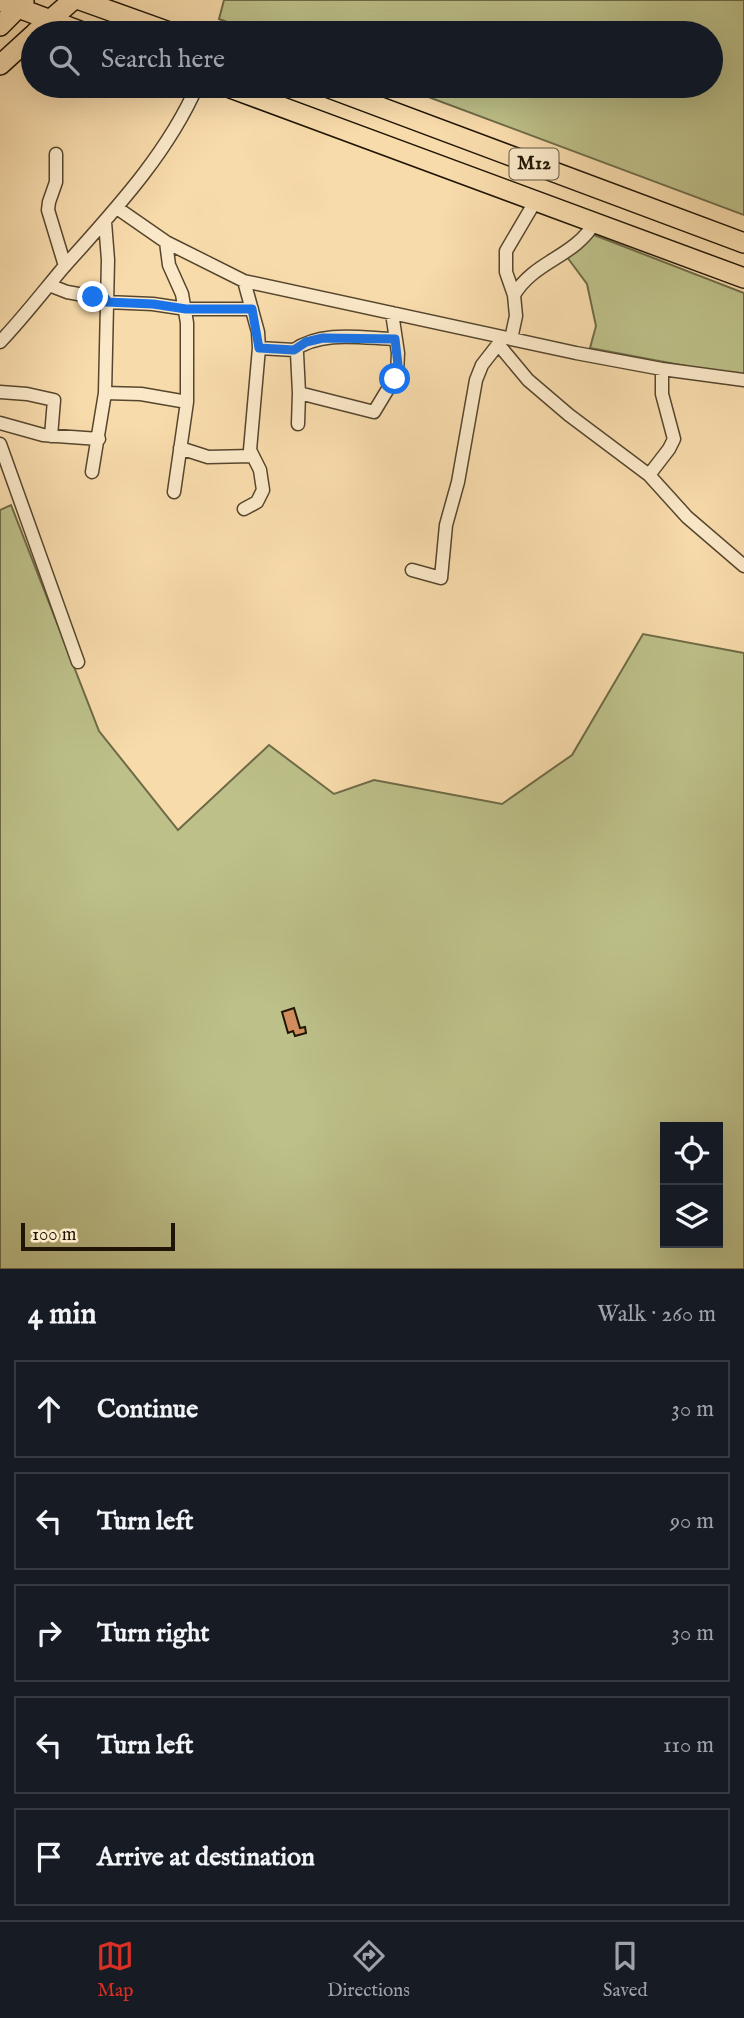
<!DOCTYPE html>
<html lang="en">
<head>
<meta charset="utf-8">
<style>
	:root { --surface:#171b24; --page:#242831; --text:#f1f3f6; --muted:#9ea1a6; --line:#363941; --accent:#d93025 }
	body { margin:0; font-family:"IM FELL English",serif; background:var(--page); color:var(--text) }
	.controls { position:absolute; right:21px; bottom:21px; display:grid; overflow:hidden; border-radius:0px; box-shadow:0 7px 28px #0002 }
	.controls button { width:63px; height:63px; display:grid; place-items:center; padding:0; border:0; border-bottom:2px solid var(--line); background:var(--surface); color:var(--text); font:35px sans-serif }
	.scale { position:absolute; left:21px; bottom:18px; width:154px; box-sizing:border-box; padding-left:7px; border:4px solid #201504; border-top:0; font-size:19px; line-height:24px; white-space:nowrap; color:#201504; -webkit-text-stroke:5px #fae8c8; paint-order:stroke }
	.stop { position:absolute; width:21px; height:21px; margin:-16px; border:5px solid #1a73e8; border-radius:50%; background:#fff }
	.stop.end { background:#1a73e8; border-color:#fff; box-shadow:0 2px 7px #0008 }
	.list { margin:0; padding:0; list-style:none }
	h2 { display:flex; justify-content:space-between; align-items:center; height:91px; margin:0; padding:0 28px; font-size:30px }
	h2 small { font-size:23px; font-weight:400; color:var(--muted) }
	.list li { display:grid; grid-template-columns:46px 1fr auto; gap:21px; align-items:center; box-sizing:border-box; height:98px; margin:0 14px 14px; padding:0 14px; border:2px solid var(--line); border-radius:0px }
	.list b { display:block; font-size:26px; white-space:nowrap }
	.list em { font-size:23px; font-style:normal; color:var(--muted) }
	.icon { flex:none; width:38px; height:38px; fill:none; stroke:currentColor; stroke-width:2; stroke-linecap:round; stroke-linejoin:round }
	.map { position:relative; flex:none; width:744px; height:1269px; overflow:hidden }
	.search { position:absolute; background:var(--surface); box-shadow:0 7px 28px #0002; left:21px; right:21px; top:21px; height:77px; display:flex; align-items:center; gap:18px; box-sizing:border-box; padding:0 24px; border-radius:38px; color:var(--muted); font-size:26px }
	.sheet { height:651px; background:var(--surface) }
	nav { display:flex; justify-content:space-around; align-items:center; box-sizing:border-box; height:98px; border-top:2px solid var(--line); background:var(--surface); font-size:19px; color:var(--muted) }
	nav a { display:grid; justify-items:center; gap:4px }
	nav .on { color:var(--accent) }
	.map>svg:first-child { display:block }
</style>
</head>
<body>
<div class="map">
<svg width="744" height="1269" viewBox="0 0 744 1269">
	<rect width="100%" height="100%" fill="#f8dbab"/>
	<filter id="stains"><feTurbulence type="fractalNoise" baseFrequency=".00286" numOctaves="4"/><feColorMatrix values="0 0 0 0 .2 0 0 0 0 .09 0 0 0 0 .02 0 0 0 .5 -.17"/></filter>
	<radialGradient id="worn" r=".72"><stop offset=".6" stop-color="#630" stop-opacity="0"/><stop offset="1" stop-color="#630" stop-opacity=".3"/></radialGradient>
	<!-- green -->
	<path fill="#bdc089" stroke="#6e6a46" stroke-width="2" fill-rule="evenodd" d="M224,0h520v215l-345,-129h312v-53h-453l-39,-14z
		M594,235l150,58v84l-154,-29 6,-22 -9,-42 -20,-27z
		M11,505l88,226 79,99 91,-85 65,49 40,-14 128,24 70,-49 71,-121 101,19v616h-744v-759zM665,1127h53v116h-53z"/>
	<!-- building -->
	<path fill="#d18d5d" stroke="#201504" stroke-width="2" d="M294,1008l6,20 5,-1 1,6 -11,3 -2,-5 -5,2 -6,-21z"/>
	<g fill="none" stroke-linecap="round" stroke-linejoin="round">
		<!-- minor casing -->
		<g stroke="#56462e" stroke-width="15">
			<path id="minor" d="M56,154v28l-7,20 -1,8 17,56
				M117,208l49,34 78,39 332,72 86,16 82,11
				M166,242l3,23 13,29 5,29v79l-13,90
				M244,281l14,51 1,16 -9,102 10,20 3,20 -6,12 -13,7
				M49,285l18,7 39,7
				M514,295c21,-35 60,-37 81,-73
				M106,302l47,2 33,5h66
				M511,339l5,-23 -2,-21 -8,-23v-21l30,-51
				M0,342c22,-23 42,-49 63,-74 49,-55 104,-113 134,-182
				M498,344l30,36 41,35 80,60 38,42 57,49
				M259,348l35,2 3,3 2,40 75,19 23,-38 1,-21 -6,-40
				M294,350c28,-20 68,-12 101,-11
				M0,392l27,2 27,6 -3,36
				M105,393l36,1 46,8
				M0,423l43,12 56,4
				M298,424l1,-31
				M0,444l78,218
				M180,448l28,9 44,-1
				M92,472l13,-79 3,-133 -3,-38
				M649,475l20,-26 5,-10 -12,-45v-25
				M412,570l29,8 5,-53 12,-43 18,-102 6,-15 21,-27"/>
		</g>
		<!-- primary casing -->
		<g stroke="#201504" stroke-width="22">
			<path id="primary" d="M80,0l92,33
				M0,1l85,32
				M0,26l24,-24
				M35,33l38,-33
				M0,65l33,-30
				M225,86l519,192
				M324,86l420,157"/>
		</g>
		<!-- minor -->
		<use href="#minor" stroke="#fae8c8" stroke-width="12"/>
		<!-- primary -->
		<use href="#primary" stroke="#f8dbab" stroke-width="19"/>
	</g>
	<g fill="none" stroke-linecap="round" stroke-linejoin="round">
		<!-- route -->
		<path stroke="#1a73e8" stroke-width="9" d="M93,297l13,2v3l47,2 33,5h66l7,39 35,2 12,-8 17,-4 72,1 3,26 -3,14"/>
	</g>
	<g text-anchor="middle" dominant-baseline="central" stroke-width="5" stroke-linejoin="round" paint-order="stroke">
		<!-- shield labels -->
		<rect fill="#fae8c8" stroke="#61543f" stroke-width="2" x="509.5" y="148.5" width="49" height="31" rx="5"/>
		<g font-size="19" font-weight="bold" fill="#201504">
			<text x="534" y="164">M12</text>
		</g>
	</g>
	<rect width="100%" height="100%" filter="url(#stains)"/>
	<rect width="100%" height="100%" fill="url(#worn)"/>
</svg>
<div class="controls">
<button><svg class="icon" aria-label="locate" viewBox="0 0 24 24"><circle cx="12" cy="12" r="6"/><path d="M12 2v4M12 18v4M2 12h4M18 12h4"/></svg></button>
<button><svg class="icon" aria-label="layers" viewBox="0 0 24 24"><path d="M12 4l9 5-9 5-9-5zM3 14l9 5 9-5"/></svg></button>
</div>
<div class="scale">100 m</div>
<div class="stop" style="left:395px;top:379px"></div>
<div class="stop end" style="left:93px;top:297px"></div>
<div class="search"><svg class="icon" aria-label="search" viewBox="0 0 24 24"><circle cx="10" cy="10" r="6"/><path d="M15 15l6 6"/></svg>Search here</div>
</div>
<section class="sheet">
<h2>4 min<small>Walk · 260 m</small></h2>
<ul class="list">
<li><svg class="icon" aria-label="ahead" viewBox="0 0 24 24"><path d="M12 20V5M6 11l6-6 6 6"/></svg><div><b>Continue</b></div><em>30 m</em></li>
<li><svg class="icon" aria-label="left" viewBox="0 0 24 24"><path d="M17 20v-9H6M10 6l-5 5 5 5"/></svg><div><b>Turn left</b></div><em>90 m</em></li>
<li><svg class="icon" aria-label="right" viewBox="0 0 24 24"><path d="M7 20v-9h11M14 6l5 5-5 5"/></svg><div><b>Turn right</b></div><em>30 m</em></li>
<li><svg class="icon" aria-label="left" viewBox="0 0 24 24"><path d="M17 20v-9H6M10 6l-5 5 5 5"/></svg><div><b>Turn left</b></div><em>110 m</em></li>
<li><svg class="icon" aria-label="arrive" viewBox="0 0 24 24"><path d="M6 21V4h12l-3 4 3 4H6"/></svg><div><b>Arrive at destination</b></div></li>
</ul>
</section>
<nav>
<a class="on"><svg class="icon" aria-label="map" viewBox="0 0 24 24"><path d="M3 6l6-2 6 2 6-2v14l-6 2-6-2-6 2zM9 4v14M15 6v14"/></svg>Map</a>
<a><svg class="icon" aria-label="directions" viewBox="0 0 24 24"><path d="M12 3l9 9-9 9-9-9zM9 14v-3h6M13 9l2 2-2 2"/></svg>Directions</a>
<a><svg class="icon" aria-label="saved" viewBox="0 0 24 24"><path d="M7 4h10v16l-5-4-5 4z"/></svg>Saved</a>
</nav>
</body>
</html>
